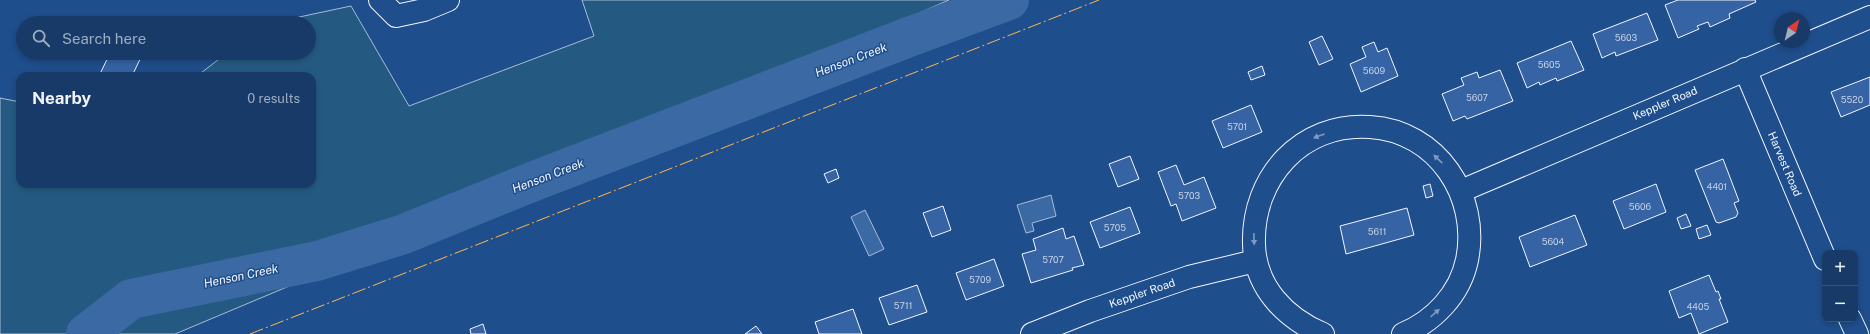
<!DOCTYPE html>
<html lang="en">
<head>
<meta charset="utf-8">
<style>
	:root { --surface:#173a69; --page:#20416f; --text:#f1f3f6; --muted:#9eadc0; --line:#36547d }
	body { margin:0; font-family:"Public Sans",sans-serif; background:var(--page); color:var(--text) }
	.controls { position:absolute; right:12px; bottom:12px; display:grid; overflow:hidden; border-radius:8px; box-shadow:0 2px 6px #0003 }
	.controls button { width:36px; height:36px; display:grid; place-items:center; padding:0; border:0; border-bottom:1px solid var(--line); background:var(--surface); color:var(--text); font:20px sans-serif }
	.compass { position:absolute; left:1774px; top:12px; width:36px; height:36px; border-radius:50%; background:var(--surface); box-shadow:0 2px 6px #0003; rotate:35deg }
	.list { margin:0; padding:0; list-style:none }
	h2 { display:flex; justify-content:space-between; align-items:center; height:52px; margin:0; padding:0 16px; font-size:17px }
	h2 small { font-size:13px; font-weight:400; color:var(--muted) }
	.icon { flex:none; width:22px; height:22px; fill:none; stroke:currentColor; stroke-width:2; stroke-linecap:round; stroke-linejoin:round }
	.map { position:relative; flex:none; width:1870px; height:334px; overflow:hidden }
	.search { position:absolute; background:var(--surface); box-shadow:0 2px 6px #0003; left:16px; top:16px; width:300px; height:44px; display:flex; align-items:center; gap:10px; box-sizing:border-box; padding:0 14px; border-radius:22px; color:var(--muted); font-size:15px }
	.panel { position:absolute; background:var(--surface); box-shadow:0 2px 6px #0003; left:16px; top:72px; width:300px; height:116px; border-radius:12px }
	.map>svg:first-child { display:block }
</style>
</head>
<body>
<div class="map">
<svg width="1870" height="334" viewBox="0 0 1870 334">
	<rect width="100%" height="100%" fill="#1f4e8c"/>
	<!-- green -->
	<path fill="#245a82" stroke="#a8bbd7" d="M582,0h367l-624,271 -150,63h-175v-236l20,4v82h292v-108h-115l30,-23h82v-30h-38l80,-17 58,100 185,-70z"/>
	<!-- water -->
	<path fill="#3b69a3" stroke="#a8bbd7" d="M1051,195l5,21 -24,7 2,8 -8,2 -9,-28z
		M865,210l19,39 -15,7 -18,-39z"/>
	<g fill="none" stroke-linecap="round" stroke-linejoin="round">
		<!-- river -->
		<path stroke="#3b69a3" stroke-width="40" d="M86,334l45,-35 186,-38 87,-27 125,-51 380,-146 100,-37"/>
	</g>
	<!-- building -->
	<path fill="#3563a3" stroke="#f2f6ff" d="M1678,0h77l1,2 -27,12 1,4 -20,9 -2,-5 -11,4 2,3 -21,9 -13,-33z
		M1647,13l11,27 -42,16 -1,-4 -13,6 -9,-24z
		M1322,36l11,23 -14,6 -10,-23z
		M1571,41l13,29 -27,11 -1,-3 -16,7 -1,-3 -12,6 -10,-25z
		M1374,42l4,10 9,-4 11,28 -37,16 -11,-28 16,-7 -4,-10z
		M110,53h33l-11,23h-33z
		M1262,66l3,9 -14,5 -3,-8z
		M1500,70l13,31 -46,18 -2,-3 -12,5 -11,-27 22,-9 -3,-7 16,-6 2,6z
		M1870,77v28l-29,12 -10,-25z
		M1251,105l11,27 -39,16 -11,-27z
		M1130,156l9,23 -21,8 -9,-23z
		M1723,159l16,42 -5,2 4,10 -2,4 -17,6 -3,-1 -21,-52z
		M1176,165l8,20 20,-8 12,31 -34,13 -6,-17 -5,2 -13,-34z
		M836,169l3,9 -11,5 -4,-9z
		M1430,184l3,12 -7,2 -3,-12z
		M1656,184l10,28 -42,17 -11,-28z
		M943,206l8,24 -19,7 -9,-24z
		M1130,207l10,26 -40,15 -10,-26z
		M1407,208l7,27 -68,19 -6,-28z
		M1686,214l5,12 -10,3 -4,-11z
		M1575,215l12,30 -57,22 -11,-30z
		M1707,225l4,10 -12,4 -3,-10z
		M1063,228l3,11 8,-3 10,29 -12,3 1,2 -42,13 -9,-29 14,-4 -3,-11z
		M994,259l10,27 -38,14 -10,-27z
		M1709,275l7,17 2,-1 3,8h-2l9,23 -29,12 -8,-21 -12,5 -10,-27z
		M917,285l10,27 -38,13 -10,-27z
		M853,309l9,25h-43l-4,-12z
		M483,324l3,10h-15l-1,-5z
		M756,326l6,8h-17z"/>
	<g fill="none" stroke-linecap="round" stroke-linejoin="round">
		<!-- minor casing -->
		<g stroke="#f2f6ff" stroke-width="24">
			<path id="minor" d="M380,0l16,16 28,-6 24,-10
				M1745,69l80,190
				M1461,191l409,-174
				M1850,319l7,15
				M1032,334l58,-23 99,-34 66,-16
				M1323,334c-38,-16 -68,-47 -69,-90 -2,-66 47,-122 116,-117 67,4 110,69 97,133 -7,34 -33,61 -64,74"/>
		</g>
		<!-- minor -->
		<use href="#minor" stroke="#1f4e8c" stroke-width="22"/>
		<!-- power -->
		<path stroke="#ffb74d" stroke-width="1" stroke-dasharray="14 3 2 3" stroke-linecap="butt" d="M250,334l849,-334"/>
	</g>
	<!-- one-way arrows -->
	<defs><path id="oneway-solid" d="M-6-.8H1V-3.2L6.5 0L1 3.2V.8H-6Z"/></defs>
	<g fill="#7e9ac0">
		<use href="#oneway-solid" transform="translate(1319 136) rotate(160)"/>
		<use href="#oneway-solid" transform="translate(1438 159) rotate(-137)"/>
		<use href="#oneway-solid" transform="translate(1254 239) rotate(88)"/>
		<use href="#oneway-solid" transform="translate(1435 313) rotate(-42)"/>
	</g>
	<g text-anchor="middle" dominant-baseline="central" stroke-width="3" stroke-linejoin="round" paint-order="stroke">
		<!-- number labels -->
		<g font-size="9" fill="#c3d1e8">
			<text x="1626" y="37">5603</text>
			<text x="1549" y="64">5605</text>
			<text x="1374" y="70">5609</text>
			<text x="1477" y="97">5607</text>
			<text x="1852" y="99">5520</text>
			<text x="1237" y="126">5701</text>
			<text x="1717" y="186">4401</text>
			<text x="1189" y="195">5703</text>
			<text x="1640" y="206">5606</text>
			<text x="1115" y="227">5705</text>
			<text x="1377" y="231">5611</text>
			<text x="1553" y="241">5604</text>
			<text x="1053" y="259">5707</text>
			<text x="980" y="279">5709</text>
			<text x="903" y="305">5711</text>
			<text x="1698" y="306">4405</text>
		</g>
		<!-- street labels -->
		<g font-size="11" fill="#f2f6ff" stroke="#1f4e8c">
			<text transform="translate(1665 103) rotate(-23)">Keppler Road</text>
			<text transform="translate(1785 164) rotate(67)">Harvest Road</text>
			<text transform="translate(1142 293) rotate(-19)">Keppler Road</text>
		</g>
		<!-- water labels -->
		<g font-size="12" font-style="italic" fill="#f2f6ff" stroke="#1f4e8c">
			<text transform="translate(851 60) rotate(-21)">Henson Creek</text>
			<text transform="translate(548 176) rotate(-21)">Henson Creek</text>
			<text transform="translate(241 276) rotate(-12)">Henson Creek</text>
		</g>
	</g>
</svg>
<div class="controls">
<button>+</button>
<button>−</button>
</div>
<svg class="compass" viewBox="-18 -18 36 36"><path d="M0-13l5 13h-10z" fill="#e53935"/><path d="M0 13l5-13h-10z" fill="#9eadc0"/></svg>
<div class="search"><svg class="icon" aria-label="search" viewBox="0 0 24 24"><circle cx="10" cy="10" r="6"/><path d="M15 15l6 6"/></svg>Search here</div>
<section class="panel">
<h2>Nearby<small>0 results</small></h2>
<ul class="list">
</ul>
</section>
</div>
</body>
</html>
